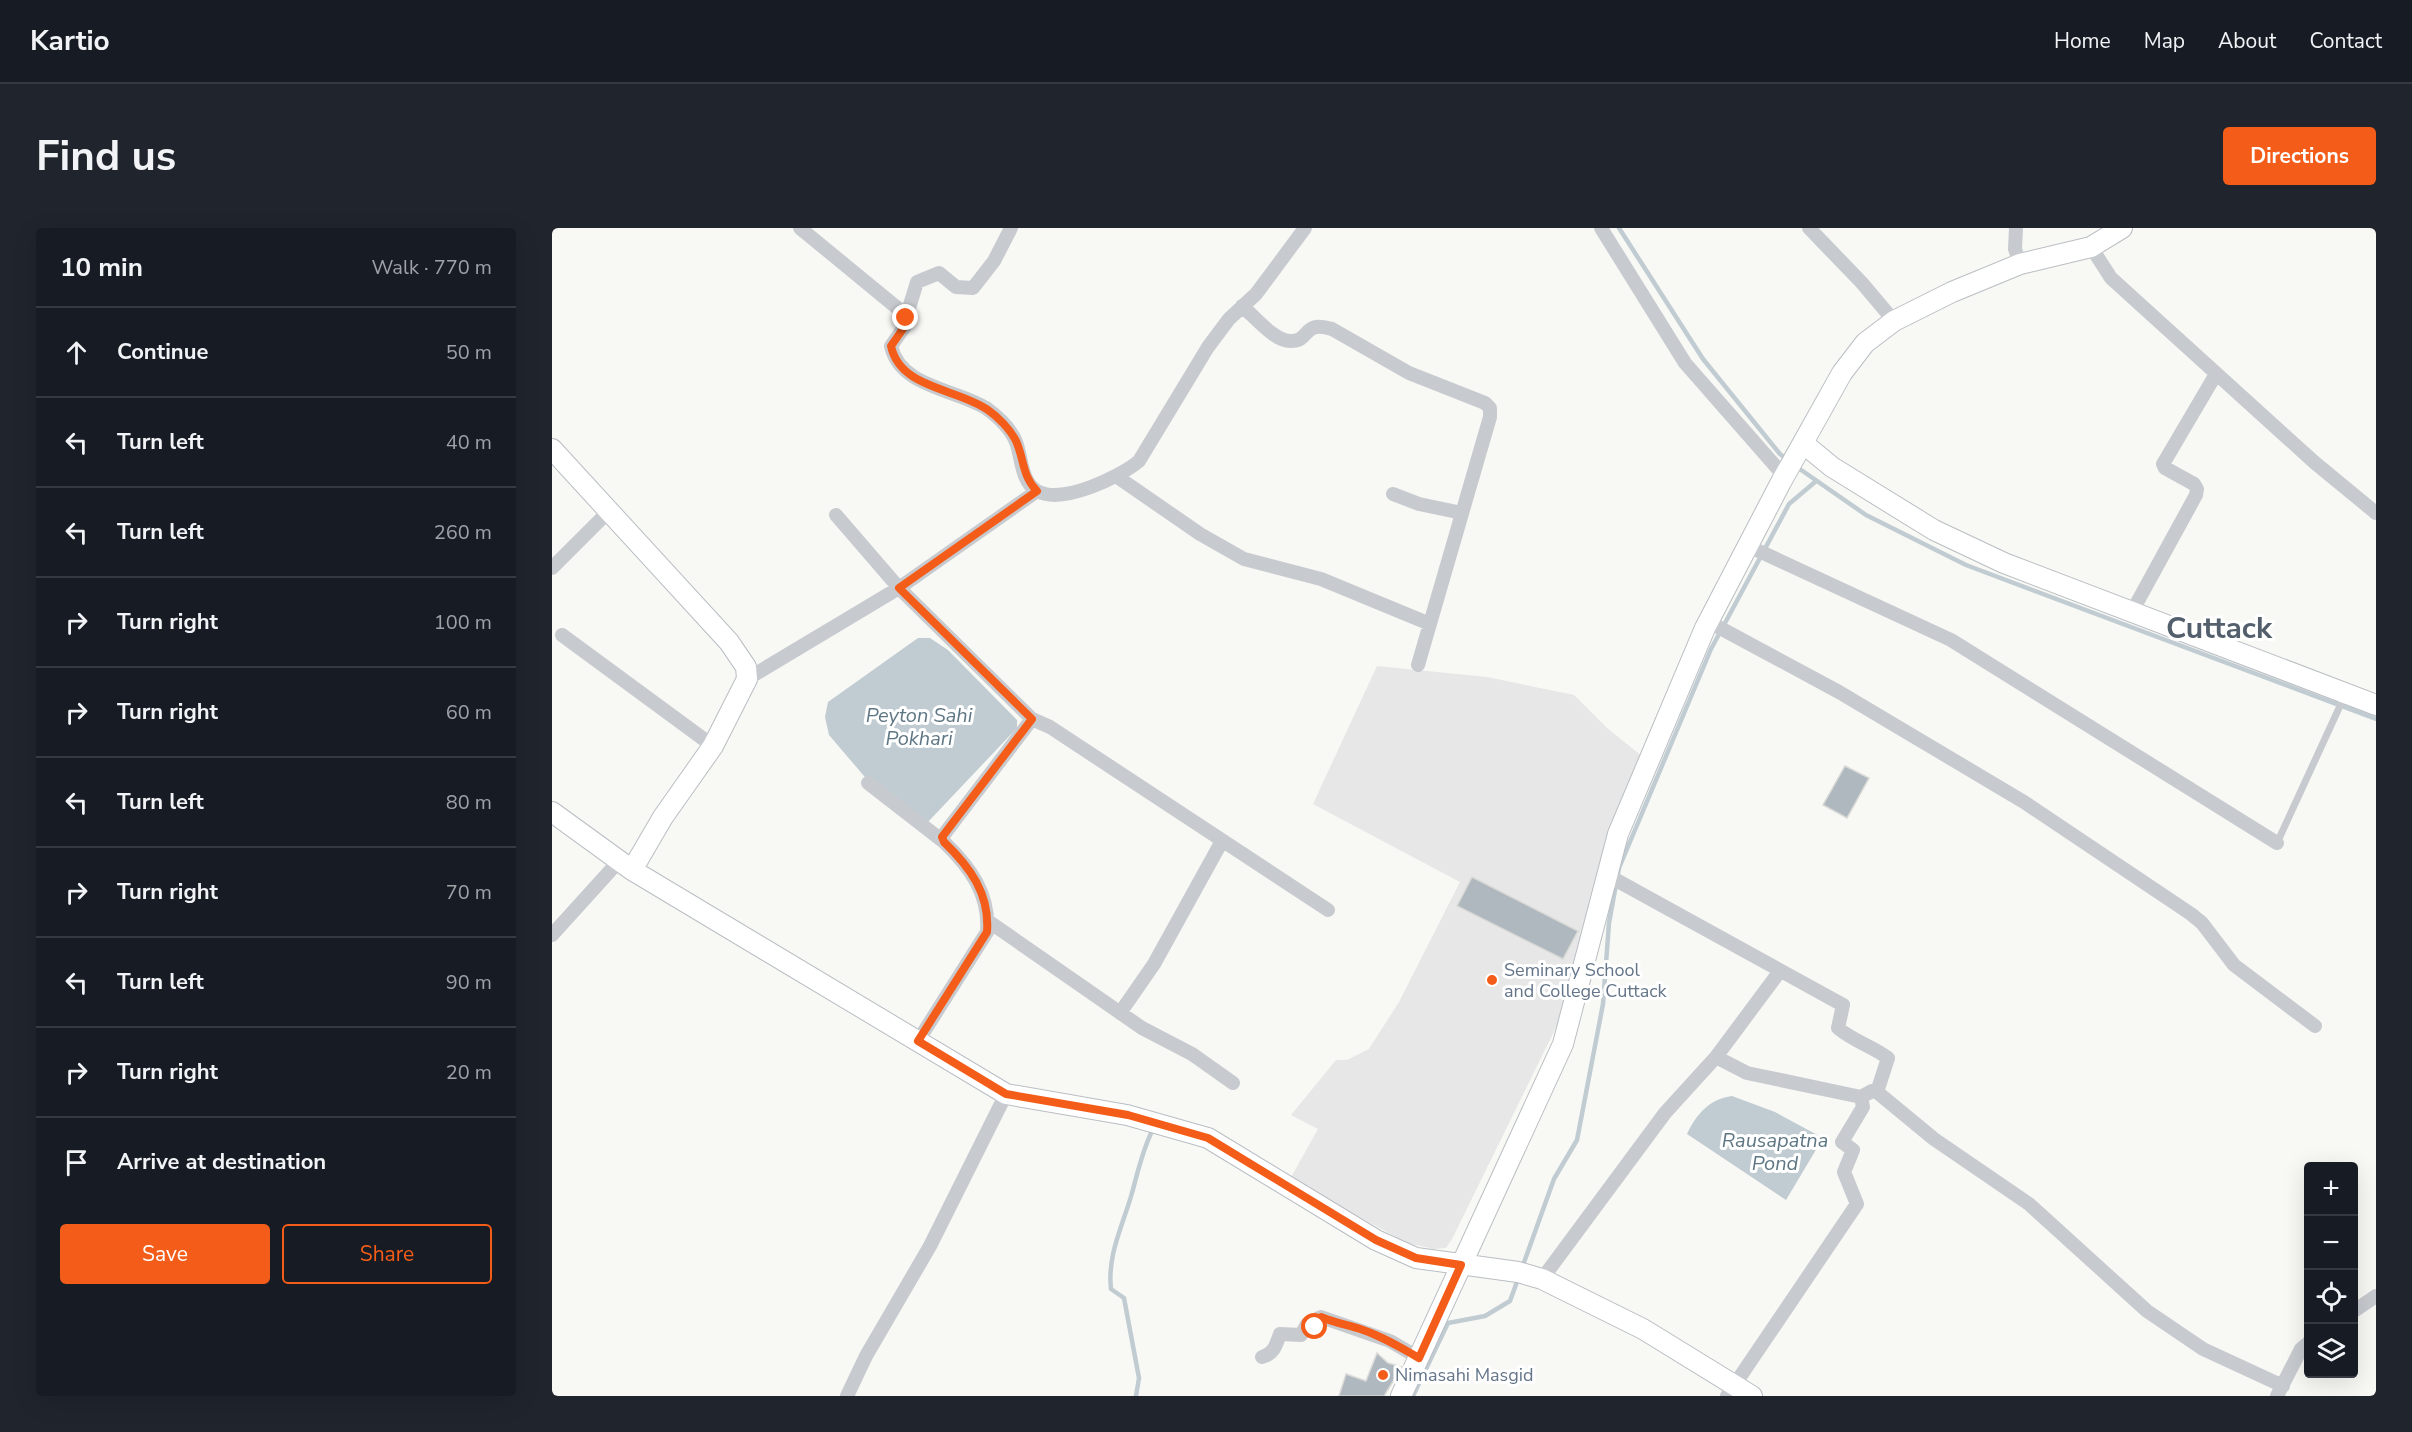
<!DOCTYPE html>
<html lang="en">
<head>
<meta charset="utf-8">
<style>
	:root { --surface:#171b24; --page:#20242c; --text:#f1f3f6; --muted:#9ea1a6; --line:#363941; --accent:#f45d19 }
	body { margin:0; font-family:"Nunito Sans",sans-serif; background:var(--page); color:var(--text) }
	.controls { position:absolute; right:18px; bottom:18px; display:grid; overflow:hidden; border-radius:6px; box-shadow:0 6px 24px #0002 }
	.controls button { width:54px; height:54px; display:grid; place-items:center; padding:0; border:0; border-bottom:2px solid var(--line); background:var(--surface); color:var(--text); font:30px sans-serif }
	.stop { position:absolute; width:18px; height:18px; margin:-14px; border:4px solid #f45d19; border-radius:50%; background:#fff }
	.stop.end { background:#f45d19; border-color:#fff; box-shadow:0 2px 6px #0008 }
	.list { margin:0; padding:0; list-style:none }
	h2 { display:flex; justify-content:space-between; align-items:center; height:78px; margin:0; padding:0 24px; font-size:26px }
	h2 small { font-size:20px; font-weight:400; color:var(--muted) }
	.list li { display:grid; grid-template-columns:39px 1fr auto; gap:18px; align-items:center; box-sizing:border-box; height:90px; padding:0 24px; border-top:2px solid var(--line) }
	.list b { display:block; font-size:22px; white-space:nowrap }
	.list em { font-size:20px; font-style:normal; color:var(--muted) }
	.actions { display:flex; gap:12px; padding:18px 24px }
	.actions a { flex:1; padding:14px 0; border:2px solid var(--accent); border-radius:6px; text-align:center; font-size:21px; color:var(--accent) }
	.actions .main { background:var(--accent); color:#fff }
	.icon { flex:none; width:33px; height:33px; fill:none; stroke:currentColor; stroke-width:2; stroke-linecap:round; stroke-linejoin:round }
	.map { position:relative; flex:none; width:1824px; height:1168px; overflow:hidden; border-radius:6px }
	header { display:flex; align-items:center; gap:36px; box-sizing:border-box; height:84px; padding:0 30px; background:var(--surface); border-bottom:2px solid var(--line) }
	header strong { font-size:28px }
	nav { display:flex; gap:33px; margin-inline-start:auto; font-size:21px }
	.intro { display:flex; align-items:center; justify-content:space-between; box-sizing:border-box; height:144px; padding:0 36px }
	h1 { margin:0; font-size:42px }
	.button { padding:15px 27px; border-radius:6px; background:var(--accent); color:#fff; font-size:21px; font-weight:700 }
	main { display:flex; gap:36px; padding:0 36px }
	aside { flex:1; background:var(--surface); border-radius:6px; box-shadow:0 6px 24px #0002 }
	.map>svg:first-child { display:block }
</style>
</head>
<body>
<header>
<strong>Kartio</strong>
<nav><a>Home</a><a>Map</a><a>About</a><a>Contact</a></nav>
</header>
<div class="intro"><h1>Find us</h1><a class="button">Directions</a></div>
<main>
<aside>
<h2>10 min<small>Walk · 770 m</small></h2>
<ul class="list">
<li><svg class="icon" aria-label="ahead" viewBox="0 0 24 24"><path d="M12 20V5M6 11l6-6 6 6"/></svg><div><b>Continue</b></div><em>50 m</em></li>
<li><svg class="icon" aria-label="left" viewBox="0 0 24 24"><path d="M17 20v-9H6M10 6l-5 5 5 5"/></svg><div><b>Turn left</b></div><em>40 m</em></li>
<li><svg class="icon" aria-label="left" viewBox="0 0 24 24"><path d="M17 20v-9H6M10 6l-5 5 5 5"/></svg><div><b>Turn left</b></div><em>260 m</em></li>
<li><svg class="icon" aria-label="right" viewBox="0 0 24 24"><path d="M7 20v-9h11M14 6l5 5-5 5"/></svg><div><b>Turn right</b></div><em>100 m</em></li>
<li><svg class="icon" aria-label="right" viewBox="0 0 24 24"><path d="M7 20v-9h11M14 6l5 5-5 5"/></svg><div><b>Turn right</b></div><em>60 m</em></li>
<li><svg class="icon" aria-label="left" viewBox="0 0 24 24"><path d="M17 20v-9H6M10 6l-5 5 5 5"/></svg><div><b>Turn left</b></div><em>80 m</em></li>
<li><svg class="icon" aria-label="right" viewBox="0 0 24 24"><path d="M7 20v-9h11M14 6l5 5-5 5"/></svg><div><b>Turn right</b></div><em>70 m</em></li>
<li><svg class="icon" aria-label="left" viewBox="0 0 24 24"><path d="M17 20v-9H6M10 6l-5 5 5 5"/></svg><div><b>Turn left</b></div><em>90 m</em></li>
<li><svg class="icon" aria-label="right" viewBox="0 0 24 24"><path d="M7 20v-9h11M14 6l5 5-5 5"/></svg><div><b>Turn right</b></div><em>20 m</em></li>
<li><svg class="icon" aria-label="arrive" viewBox="0 0 24 24"><path d="M6 21V4h12l-3 4 3 4H6"/></svg><div><b>Arrive at destination</b></div></li>
</ul>
<div class="actions"><a class="main">Save</a><a>Share</a></div>
</aside>
<div class="map">
<svg width="1824" height="1168" viewBox="0 0 1824 1168">
	<rect width="100%" height="100%" fill="#f8f8f5"/>
	<!-- built -->
	<path fill="#e6e7e6" d="M825,438l110,11 87,18 33,33 36,29 -77,250 -114,232 -6,9 -12,1 -27,-6 -117,-64 28,-50 -27,-14 45,-55h11l22,-11 30,-47 61,-120 -147,-78z"/>
	<!-- water -->
	<path fill="#c1ccd2" d="M366,410h12l18,12 69,70v8l-90,95 -57,-40 -41,-48 -4,-18 3,-15z
		M1180,868l43,16 48,26 -37,62 -99,-66c9,-19 22,-35 45,-38z"/>
	<g fill="none" stroke-linecap="round" stroke-linejoin="round">
		<!-- stream -->
		<path stroke="#c1ccd2" stroke-width="4.5" d="M1067,0l84,131 77,95 8,6
			M1242,237l72,50 100,50 410,154
			M970,1040l32,-89 23,-39 26,-136 6,-81 10,-55 92,-219 78,-145 26,-22
			M584,1168l3,-18 -15,-80 -13,-9c-4,-34 12,-64 21,-96 6,-22 10,-41 20,-62
			M861,1168l35,-73 37,-7 25,-15 8,-22"/>
	</g>
	<!-- building -->
	<path fill="#b0b8bf" stroke="#d9dad7" stroke-width="1.5" d="M1293,538l24,12 -22,40 -24,-13z
		M920,649l106,54 -15,28 -106,-53z
		M825,1125l11,10 14,4 -18,29h-45l7,-22 20,7z"/>
	<g fill="none" stroke-linecap="round" stroke-linejoin="round">
		<!-- secondary casing -->
		<g stroke="#b9bec3" stroke-width="22">
			<path id="secondary" d="M1252,216l28,23 102,63 70,33 372,142
				M0,221l177,193 17,25 1,12 -34,67 -50,71 -31,53
				M0,584l80,58 374,224 121,21 81,23 168,102 40,18 102,14 24,7 101,50 109,67
				M849,1168l162,-352 55,-210 87,-206 76,-146 61,-109 23,-30 29,-22 58,-29 68,-28 71,-17 31,-19"/>
		</g>
		<!-- lane -->
		<path stroke="#c7cbcf" stroke-width="7" d="M1725,615l68,-148"/>
		<!-- street -->
		<path stroke="#c7cbcf" stroke-width="14" d="M248,0l101,83 5,7 -1,8 -14,20c9,41 64,43 95,62 11,8 25,21 30,34 6,16 5,40 21,49 25,14 83,-14 102,-30l69,-114 21,-28 27,-25 49,-66
			M1049,0l84,135 99,113
			M1257,0l53,55 32,38
			M1464,0l-1,21 5,15
			M1539,19l20,31 203,184 62,51
			M690,78c12,10 33,36 49,35 20,0 11,-21 41,-12l77,44 76,30 5,5v9l-72,248
			M354,90l11,-36 22,-9 17,14 17,1 21,-27 17,-33
			M564,248l84,58 44,25 77,20 109,45
			M841,266l26,10 43,9
			M284,287l63,73 133,131 -90,118 2,5c26,25 46,52 43,90l-69,109
			M1196,318l203,94 326,203
			M0,340l57,-57
			M1581,382l63,-115 1,-6 -3,-5 -29,-16 -2,-4 53,-90
			M1157,394l130,70 185,110 167,112 11,9 32,42 81,61
			M10,407l151,111
			M195,451l152,-91 138,-97
			M480,491l18,8 278,183
			M316,555l76,59
			M1055,647l236,130 -5,23c15,13 34,18 50,30l-11,34
			M436,693l154,107 50,26 41,29
			M0,707l67,-74
			M568,785l34,-49 68,-123
			M1164,829l31,16 114,24 11,-6 5,1 57,47 95,65 118,107 56,38 80,37
			M990,1051l123,-166 51,-56 64,-86
			M1802,1083l22,-15
			M710,1129c12,-3 14,-12 18,-23l21,1 6,-11 8,3 2,-8 4,-2 69,24 29,17
			M295,1168l19,-40 64,-110 76,-152
			M1175,1168l130,-192 -13,-32 9,-22 -11,-8 21,-35 -2,-10
			M1725,1168l24,-47 7,-6"/>
		<!-- secondary -->
		<use href="#secondary" stroke="#fff" stroke-width="20"/>
	</g>
	<g fill="none" stroke-linecap="round" stroke-linejoin="round">
		<!-- route -->
		<path stroke="#f45d19" stroke-width="8" d="M354,90l-1,8 -14,20c9,43 66,42 97,64 10,7 22,19 28,31 8,17 6,35 21,50l-138,97 133,131 -90,118 2,5c26,25 46,52 43,90l-69,109 88,53 122,21 80,23 168,102 40,18 45,7 -42,93c-19,-11 -36,-21 -56,-28 -14,-5 -28,-7 -42,-13l-4,2 -2,8"/>
	</g>
	<!-- markers -->
	<g fill="#f45d19" stroke="#fff" stroke-width="2">
		<circle cx="940" cy="752" r="6"/>
		<circle cx="831" cy="1147" r="6"/>
	</g>
	<g text-anchor="middle" dominant-baseline="central" stroke-width="6" stroke-linejoin="round" paint-order="stroke">
		<!-- poi labels -->
		<g font-size="18" fill="#647589" stroke="#fff" text-anchor="start">
			<text x="952" y="742">Seminary School<tspan x="952" dy="21">and College Cuttack</tspan></text>
			<text x="843" y="1147">Nimasahi Masgid</text>
		</g>
		<!-- water labels -->
		<g font-size="20" font-style="italic" fill="#5f7784" stroke="#fff">
			<text x="367" y="487">Peyton Sahi<tspan x="367" dy="23">Pokhari</tspan></text>
			<text x="1223" y="912">Rausapatna<tspan x="1223" dy="23">Pond</tspan></text>
		</g>
		<!-- town labels -->
		<g font-size="30" font-weight="bold" fill="#535f6d" stroke="#fff">
			<text x="1667" y="400">Cuttack</text>
		</g>
	</g>
</svg>
<div class="controls">
<button>+</button>
<button>−</button>
<button><svg class="icon" aria-label="locate" viewBox="0 0 24 24"><circle cx="12" cy="12" r="6"/><path d="M12 2v4M12 18v4M2 12h4M18 12h4"/></svg></button>
<button><svg class="icon" aria-label="layers" viewBox="0 0 24 24"><path d="M12 4l9 5-9 5-9-5zM3 14l9 5 9-5"/></svg></button>
</div>
<div class="stop" style="left:763px;top:1099px"></div>
<div class="stop end" style="left:354px;top:90px"></div>
</div>
</main>
</body>
</html>
